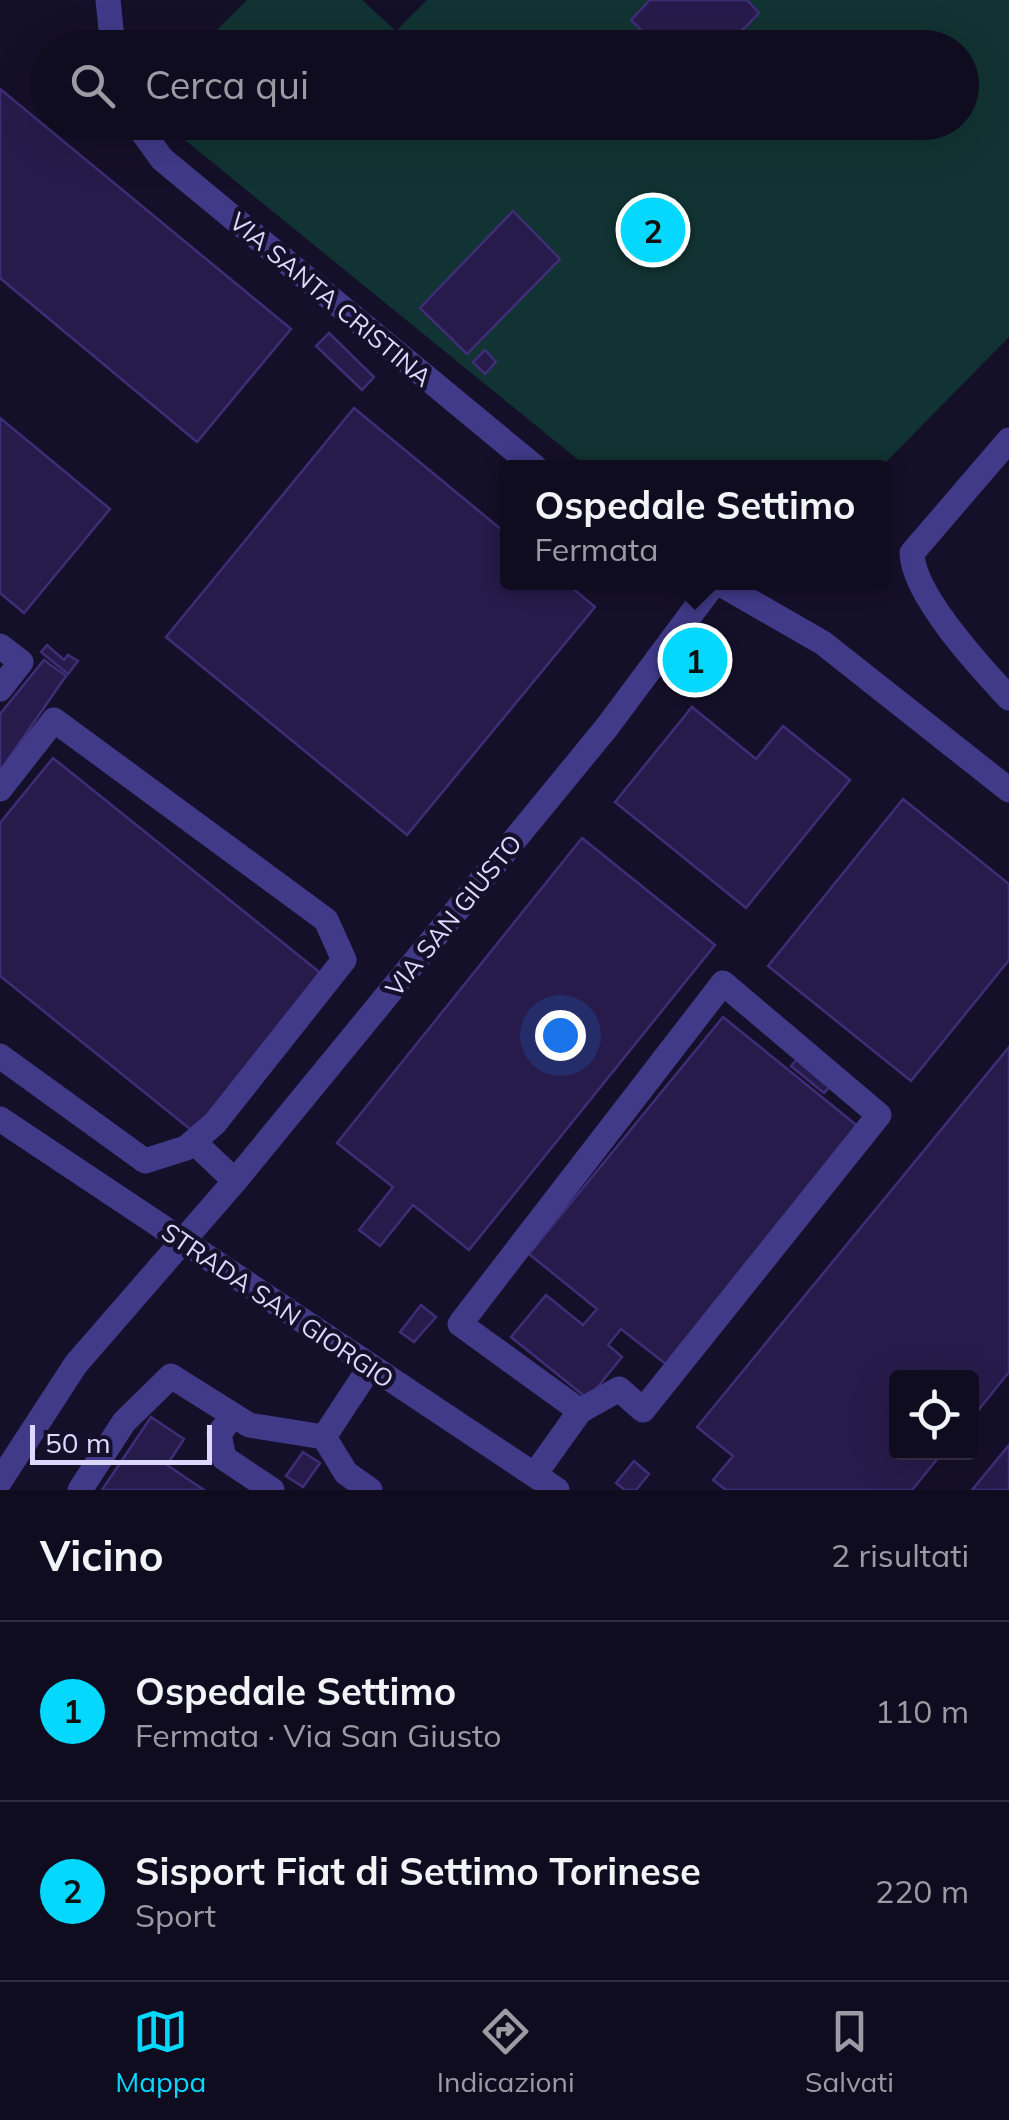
<!DOCTYPE html>
<html lang="it">
<head>
<meta charset="utf-8">
<style>
	:root { --surface:#100c1f; --page:#1e1a2c; --text:#f1f3f6; --muted:#9c9ba4; --line:#302c3d; --accent:#04d8ff }
	body { margin:0; font-family:Mulish,sans-serif; background:var(--page); color:var(--text) }
	.controls { position:absolute; right:30px; bottom:30px; display:grid; overflow:hidden; border-radius:10px; box-shadow:0 10px 40px #0002 }
	.controls button { width:90px; height:90px; display:grid; place-items:center; padding:0; border:0; border-bottom:2px solid var(--line); background:var(--surface); color:var(--text); font:50px sans-serif }
	.scale { position:absolute; left:30px; bottom:25px; width:182px; box-sizing:border-box; padding-left:10px; border:5px solid #ded8ff; border-top:0; font-size:28px; line-height:35px; white-space:nowrap; color:#ded8ff; -webkit-text-stroke:8px #151029; paint-order:stroke }
	.you { position:absolute; left:560px; top:1035px; width:35px; height:35px; margin:-25px; border:8px solid #fff; border-radius:50%; background:#1a73e8; box-shadow:0 0 0 15px #1a73e833 }
	.badge { display:grid; place-items:center; width:65px; height:65px; border-radius:50%; background:var(--accent); color:#111; font-size:32px; font-weight:700 }
	.pin { position:absolute; translate:-50% -50%; border:5px solid #fff; box-shadow:0 2px 10px #0006 }
	.popup { position:absolute; left:500px; top:460px; width:390px; height:130px; box-sizing:border-box; display:grid; place-content:center; border-radius:10px; background:var(--surface); filter:drop-shadow(0 2px 8px #0005); font-size:32px; white-space:nowrap; color:var(--muted) }
	.popup b { font-size:38px; color:var(--text) }
	.popup::after { content:''; position:absolute; left:50%; top:100%; margin-left:-20px; border:20px solid transparent; border-top-color:var(--surface) }
	.list { margin:0; padding:0; list-style:none }
	h2 { display:flex; justify-content:space-between; align-items:center; height:130px; margin:0; padding:0 40px; font-size:42px }
	h2 small { font-size:32px; font-weight:400; color:var(--muted) }
	.list li { display:grid; grid-template-columns:65px 1fr auto; gap:30px; align-items:center; box-sizing:border-box; height:180px; padding:0 40px; border-top:2px solid var(--line) }
	.list b { display:block; font-size:38px; white-space:nowrap }
	.list p { margin:0; font-size:32px; white-space:nowrap; color:var(--muted) }
	.list em { font-size:32px; font-style:normal; color:var(--muted) }
	.icon { flex:none; width:55px; height:55px; fill:none; stroke:currentColor; stroke-width:2; stroke-linecap:round; stroke-linejoin:round }
	.map { position:relative; flex:none; width:1009px; height:1490px; overflow:hidden }
	.search { position:absolute; background:var(--surface); box-shadow:0 10px 40px #0002; left:30px; right:30px; top:30px; height:110px; display:flex; align-items:center; gap:25px; box-sizing:border-box; padding:0 35px; border-radius:55px; color:var(--muted); font-size:38px }
	.sheet { height:490px; background:var(--surface) }
	nav { display:flex; justify-content:space-around; align-items:center; box-sizing:border-box; height:140px; border-top:2px solid var(--line); background:var(--surface); font-size:28px; color:var(--muted) }
	nav a { display:grid; justify-items:center; gap:5px }
	nav .on { color:var(--accent) }
	.map>svg:first-child { display:block }
</style>
</head>
<body>
<div class="map">
<svg width="1009" height="1490" viewBox="0 0 1009 1490">
	<rect width="100%" height="100%" fill="#151029"/>
	<!-- green -->
	<path fill="#123333" d="M247,0h115l34,31 31,-31h582v337l-128,130h-294l-423,-344 798,-1v-74l-762,-1z"/>
	<!-- building -->
	<path fill="#271b4b" stroke="#3f2d77" stroke-width="2.5" d="M650,0h97l12,13 -34,35h-66l-28,-28z
		M0,89l291,240 -94,113 -197,-164z
		M513,211l47,48 -93,95 -47,-46z
		M329,333l45,44 -12,13 -46,-44z
		M485,350l11,12 -11,12 -12,-12z
		M354,408l154,127v47h57l30,25 -188,228 -241,-198z
		M0,418l110,91 -86,104 -24,-20z
		M47,645l17,15 4,-5 10,6 -10,13 -27,-22z
		M44,660l22,16 -66,95v-57z
		M692,707l64,52 27,-33 67,54 -104,128 -131,-106z
		M53,758l270,217 -128,158 -195,-157v-153z
		M903,799l106,85v76l-98,121 -143,-115z
		M582,838l133,107 -246,305 -56,-45 -33,41 -21,-16 34,-43 -56,-44z
		M723,1017l137,111 -193,237 -46,-36 -13,16 14,12 -34,42 -77,-62 35,-42 37,30 14,-16 -68,-55z
		M1009,1047v325l-37,46v-40h-76v74h47l-31,38h-186l-13,-10 20,-24 -36,-29z
		M800,1056l33,27 -9,10 -33,-27z
		M421,1305l15,12 -22,25 -14,-10z
		M151,1417l33,22 -17,26 37,25h-102z
		M1009,1445v45h-37z
		M303,1452l17,11 -17,24 -17,-11z
		M634,1461l15,13 -13,16h-11l-9,-7z"/>
	<g fill="none" stroke-linecap="round" stroke-linejoin="round">
		<!-- minor -->
		<path stroke="#413a89" stroke-width="25" d="M108,0l5,48
			M135,122l27,37 374,309
			M1009,440l-97,113c1,42 68,114 97,145
			M717,582l106,61 186,147
			M0,646l21,16 -21,27
			M0,789l54,-69 272,200 18,40 -129,163 -29,25 -41,13 -145,-105
			M0,1119l557,371
			M194,1142l41,39
			M370,1367l-46,70 22,36 24,17
			M233,1415l-14,19 5,24 48,32
			M535,1474l45,-63 -120,-87 263,-341 156,132 -236,295 -24,-21 -39,22
			M0,1481l76,-117 159,-183 372,-454 108,-145
			M80,1490l44,-68 47,-46 78,49 75,12"/>
	</g>
	<g text-anchor="middle" dominant-baseline="central" stroke-width="9" stroke-linejoin="round" paint-order="stroke">
		<!-- street labels -->
		<g font-size="25" fill="#ded8ff" stroke="#151029">
			<text transform="translate(331 299) rotate(40)">VIA SANTA CRISTINA</text>
			<text transform="translate(453 915) rotate(-51)">VIA SAN GIUSTO</text>
			<text transform="translate(278 1305) rotate(34)">STRADA SAN GIORGIO</text>
		</g>
	</g>
</svg>
<div class="controls">
<button><svg class="icon" aria-label="locate" viewBox="0 0 24 24"><circle cx="12" cy="12" r="6"/><path d="M12 2v4M12 18v4M2 12h4M18 12h4"/></svg></button>
</div>
<div class="scale">50 m</div>
<div class="you"></div>
<div class="pin badge" style="left:695px;top:660px">1</div>
<div class="popup"><b>Ospedale Settimo</b>Fermata</div>
<div class="pin badge" style="left:653px;top:230px">2</div>
<div class="search"><svg class="icon" aria-label="search" viewBox="0 0 24 24"><circle cx="10" cy="10" r="6"/><path d="M15 15l6 6"/></svg>Cerca qui</div>
</div>
<section class="sheet">
<h2>Vicino<small>2 risultati</small></h2>
<ul class="list">
<li><span class="badge">1</span><div><b>Ospedale Settimo</b><p>Fermata · Via San Giusto</p></div><em>110 m</em></li>
<li><span class="badge">2</span><div><b>Sisport Fiat di Settimo Torinese</b><p>Sport</p></div><em>220 m</em></li>
</ul>
</section>
<nav>
<a class="on"><svg class="icon" aria-label="map" viewBox="0 0 24 24"><path d="M3 6l6-2 6 2 6-2v14l-6 2-6-2-6 2zM9 4v14M15 6v14"/></svg>Mappa</a>
<a><svg class="icon" aria-label="directions" viewBox="0 0 24 24"><path d="M12 3l9 9-9 9-9-9zM9 14v-3h6M13 9l2 2-2 2"/></svg>Indicazioni</a>
<a><svg class="icon" aria-label="saved" viewBox="0 0 24 24"><path d="M7 4h10v16l-5-4-5 4z"/></svg>Salvati</a>
</nav>
</body>
</html>
